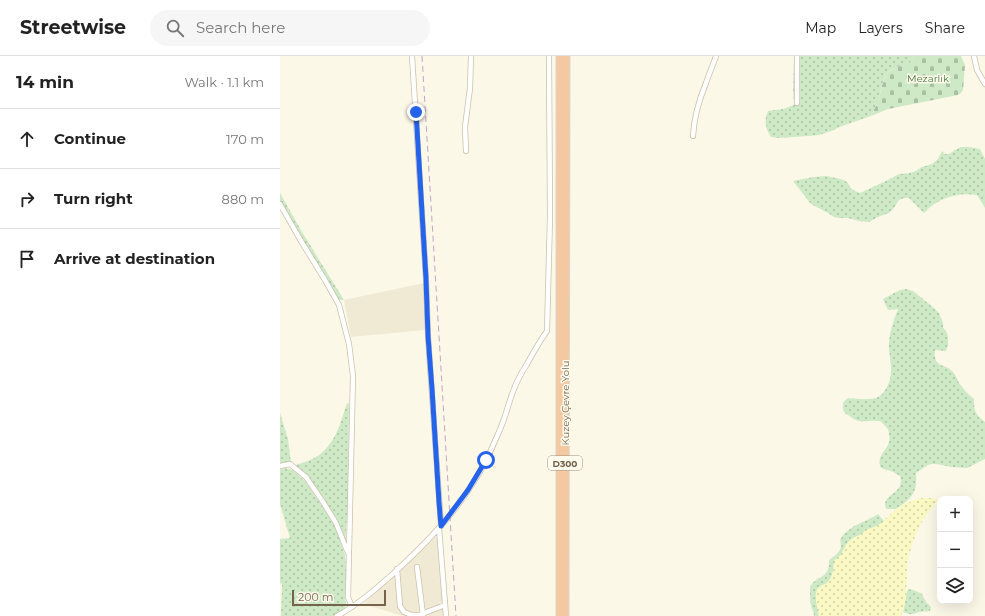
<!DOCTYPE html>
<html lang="en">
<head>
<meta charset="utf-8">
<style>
	:root { --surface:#fff; --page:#f6f6f6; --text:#222; --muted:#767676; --line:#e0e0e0 }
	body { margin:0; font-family:Montserrat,sans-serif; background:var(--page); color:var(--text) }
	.controls { position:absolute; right:12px; bottom:12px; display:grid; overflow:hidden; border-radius:8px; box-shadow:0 4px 16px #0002 }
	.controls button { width:36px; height:36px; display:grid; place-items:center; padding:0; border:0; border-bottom:1px solid var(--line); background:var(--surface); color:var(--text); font:20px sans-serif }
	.scale { position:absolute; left:12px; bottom:10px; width:94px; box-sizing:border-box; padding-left:4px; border:2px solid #75634c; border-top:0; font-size:11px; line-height:14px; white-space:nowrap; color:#75634c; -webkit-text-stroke:3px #fefbee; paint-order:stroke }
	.stop { position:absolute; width:12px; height:12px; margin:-9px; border:3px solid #2563eb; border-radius:50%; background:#fff }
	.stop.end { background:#2563eb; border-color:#fff; box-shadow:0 1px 4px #0008 }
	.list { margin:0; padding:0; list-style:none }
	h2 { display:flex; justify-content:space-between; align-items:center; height:52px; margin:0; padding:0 16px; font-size:17px }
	h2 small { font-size:13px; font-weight:400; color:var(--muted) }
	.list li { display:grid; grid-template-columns:26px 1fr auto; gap:12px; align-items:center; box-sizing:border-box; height:60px; padding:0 16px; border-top:1px solid var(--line) }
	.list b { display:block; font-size:15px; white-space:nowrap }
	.list em { font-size:13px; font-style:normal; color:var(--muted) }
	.icon { flex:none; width:22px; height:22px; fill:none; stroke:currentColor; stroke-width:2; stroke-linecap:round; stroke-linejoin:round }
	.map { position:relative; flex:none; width:705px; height:560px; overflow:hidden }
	header { display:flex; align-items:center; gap:24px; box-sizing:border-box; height:56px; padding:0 20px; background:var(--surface); border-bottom:1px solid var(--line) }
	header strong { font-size:19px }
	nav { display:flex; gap:22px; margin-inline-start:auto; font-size:14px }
	.search { width:280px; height:36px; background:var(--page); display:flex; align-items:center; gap:10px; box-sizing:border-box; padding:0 14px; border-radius:22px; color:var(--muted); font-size:15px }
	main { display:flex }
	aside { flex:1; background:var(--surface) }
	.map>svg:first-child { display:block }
</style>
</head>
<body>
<header>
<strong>Streetwise</strong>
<div class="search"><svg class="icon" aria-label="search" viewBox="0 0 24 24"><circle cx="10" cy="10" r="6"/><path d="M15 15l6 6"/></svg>Search here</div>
<nav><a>Map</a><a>Layers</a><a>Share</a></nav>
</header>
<main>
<aside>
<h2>14 min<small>Walk · 1.1 km</small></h2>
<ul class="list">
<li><svg class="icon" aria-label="ahead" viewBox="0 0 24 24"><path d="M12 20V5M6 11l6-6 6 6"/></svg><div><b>Continue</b></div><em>170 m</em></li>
<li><svg class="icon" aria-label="right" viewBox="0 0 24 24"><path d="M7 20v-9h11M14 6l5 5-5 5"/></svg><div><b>Turn right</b></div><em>880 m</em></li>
<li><svg class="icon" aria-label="arrive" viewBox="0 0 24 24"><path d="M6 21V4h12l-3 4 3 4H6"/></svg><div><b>Arrive at destination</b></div></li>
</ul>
</aside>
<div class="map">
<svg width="705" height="560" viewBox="0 0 705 560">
	<defs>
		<pattern id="grass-dots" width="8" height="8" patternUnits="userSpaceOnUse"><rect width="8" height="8" fill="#cde9c6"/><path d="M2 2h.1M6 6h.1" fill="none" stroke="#abc0a3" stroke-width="1.8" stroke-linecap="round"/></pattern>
		<pattern id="sand-dots" width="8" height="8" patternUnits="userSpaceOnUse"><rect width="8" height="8" fill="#faf9c4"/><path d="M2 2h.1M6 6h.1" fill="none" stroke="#cfcda1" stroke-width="1.8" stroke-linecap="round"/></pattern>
		<pattern id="cemetery-stones" width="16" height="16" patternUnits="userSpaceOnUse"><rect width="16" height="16" fill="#cde9c6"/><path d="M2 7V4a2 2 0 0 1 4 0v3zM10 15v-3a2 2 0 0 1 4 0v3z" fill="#abc0a3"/></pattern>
	</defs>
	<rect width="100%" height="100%" fill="#fcf8e8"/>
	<!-- residential -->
	<path fill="#f0e9d4" d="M144,227l1,47 -74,7 -7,-37z
		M155,481l2,1 6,63v15h-40l-40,-12z"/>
	<!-- grass -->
	<path fill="url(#grass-dots)" d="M514,0h120l-3,6c-5,3 -12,4 -17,6 -12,6 -12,20 -15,30 -2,6 -5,12 -8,18l-29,10 -11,5 -12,4 -10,1 -31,2 -7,-1c-6,-9 -7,-17 -3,-26l15,-2 11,-4 -1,-14z
		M681,91h9l10,2 5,10v49l-8,-13c-20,-3 -39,3 -53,18l-15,-15h-4l-4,1 -3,2 -4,7 -5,5 -11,4 -9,5 -10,-1 -11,-3h-9l-5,-1 -6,-4 -17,-9 -18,-23 20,-4 14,-1 17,4 4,3 2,4 3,3 7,3 26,-12 13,-7 11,-1 6,-2 6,-4 10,-3 6,-5 4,-8 3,3h4l6,-4z
		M0,137l22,39 42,68h-6l-39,-65 -19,-34z
		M626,233l7,2 21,17 5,5 4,10v4l4,6 1,4v8l-2,6 -11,-1c-2,19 10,13 18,22 3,3 4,7 6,11 4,6 9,11 15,16 0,13 1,14 11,23v37l-18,9 -15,-1 -16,-3h-4l-4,1 -12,8c2,20 -5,26 -20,36h-10c-6,-15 20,-15 14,-33l-9,-5 -10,-3c-7,-15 12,-18 8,-34 0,-3 -1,-6 -4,-8 -2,-3 -4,-5 -7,-5 -7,-1 -16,2 -22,-1 -3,-1 -5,-3 -8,-5 -3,-2 -5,-3 -5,-7 -1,-5 2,-8 5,-10 9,1 19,2 28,0 9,-3 15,-17 15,-26 1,-10 -3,-20 -2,-30 1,-12 5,-22 9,-33l-10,1 -5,-11 17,-9z
		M67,347l2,1 -1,97 -3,43 -9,-21 -24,-38 -19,-19c9,-3 19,-6 26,-11 17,-12 22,-34 28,-52z
		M0,357l8,26 3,24 -11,2z
		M5,412l8,2 12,11 29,43 11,31 1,12v11l-1,19 1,8 -2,5 -8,6h-55l1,-32 -2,-1v-44l10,-1 -10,-34v-35z
		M598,458l6,7 -7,5 -7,3 -8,5 -9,4 -7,7 -5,10 -7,6c0,7 -1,17 -7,22 -5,3 -9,2 -11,10 -1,7 2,16 3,23h-5c0,-5 -3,-8 -3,-12 -1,-3 -1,-14 -1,-16 4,-13 20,-7 19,-28 7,-5 15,-10 11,-20 8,-15 25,-17 38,-26z
		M628,533c3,0 11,3 14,5l4,8 5,5 -1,4c-3,1 -6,0 -10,1 -9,2 -6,4 -17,0 2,-7 3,-18 5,-23z"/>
	<!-- sand -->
	<path fill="url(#sand-dots)" d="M641,442h10l9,2c-19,15 -30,44 -33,68 -1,17 1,31 -6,48h-82c-1,-7 -4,-16 -3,-23 2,-8 6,-7 11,-10 6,-5 7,-15 7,-22l7,-6 5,-10 5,-6 11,-5 3,-4 9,-3 6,-3 16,-15 8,-5 8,-3z"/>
	<!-- cemetery -->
	<path fill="url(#cemetery-stones)" d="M634,0h47l4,9 -2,25 -2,3 -3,2 -70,14 -17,7c3,-6 6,-12 8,-18 3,-9 3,-21 12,-28 5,-4 14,-5 20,-8z"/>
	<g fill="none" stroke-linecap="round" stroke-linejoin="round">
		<!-- minor casing -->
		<g stroke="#cbc0ab" stroke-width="6">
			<path id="minor" d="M132,0l14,223 2,57 13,190
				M694,0l3,14 8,14
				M517,47v-47
				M413,80c1,-18 6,-36 13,-53 3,-9 7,-18 10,-27
				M186,95l-1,-24 5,-39 1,-32
				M0,148l21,37 24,39 14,25 10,39 4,32 -5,221 4,10
				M0,410l10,-2 16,13 17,25 13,21 12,30
				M159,472l7,88
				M137,511l6,48
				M117,513l3,37 4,6 8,3h7l26,-10
				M57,560c22,-12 40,-28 58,-44 29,-27 57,-55 78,-89 10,-15 18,-32 25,-49 7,-14 10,-30 16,-45 3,-9 8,-17 13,-25 6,-11 12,-22 20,-33l3,-114 -1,-161"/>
		</g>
		<!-- highway casing -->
		<g stroke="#dbd6d0" stroke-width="9">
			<path id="highway" d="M280,560v-560
				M285,560l1,-560"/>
		</g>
		<!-- minor -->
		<use href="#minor" stroke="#fff" stroke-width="4.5"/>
		<!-- highway -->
		<use href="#highway" stroke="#f4c8a1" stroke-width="7"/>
		<!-- rail -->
		<path stroke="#bea6c6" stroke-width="1" stroke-dasharray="6 4" stroke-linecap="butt" d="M142,0l34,560"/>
	</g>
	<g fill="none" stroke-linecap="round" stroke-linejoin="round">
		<!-- route -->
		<path stroke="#2563eb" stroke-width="5" d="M136,56l10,167 2,57 4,53 7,113 2,24 27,-36 18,-30"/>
	</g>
	<g text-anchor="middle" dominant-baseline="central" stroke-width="3" stroke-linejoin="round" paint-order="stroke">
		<!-- shield labels -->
		<rect fill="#fefbee" stroke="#9e917d" stroke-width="1" x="268" y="400" width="34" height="14" rx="3"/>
		<g font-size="9" font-weight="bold" fill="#75634c">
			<text x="285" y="407">D300</text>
		</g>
		<!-- park labels -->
		<g font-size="10" fill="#4a7b44" stroke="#fefbee">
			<text x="648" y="22">Mezarlık</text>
		</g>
		<!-- street labels -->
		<g font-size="10" fill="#75634c" stroke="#fefbee">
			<text transform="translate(285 347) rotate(-90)">Kuzey Çevre Yolu</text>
		</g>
	</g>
</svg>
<div class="controls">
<button>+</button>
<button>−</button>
<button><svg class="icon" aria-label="layers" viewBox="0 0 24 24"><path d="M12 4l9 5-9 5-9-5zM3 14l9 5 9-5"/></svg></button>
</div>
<div class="scale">200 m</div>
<div class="stop" style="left:206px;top:404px"></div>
<div class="stop end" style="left:136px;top:56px"></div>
</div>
</main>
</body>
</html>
